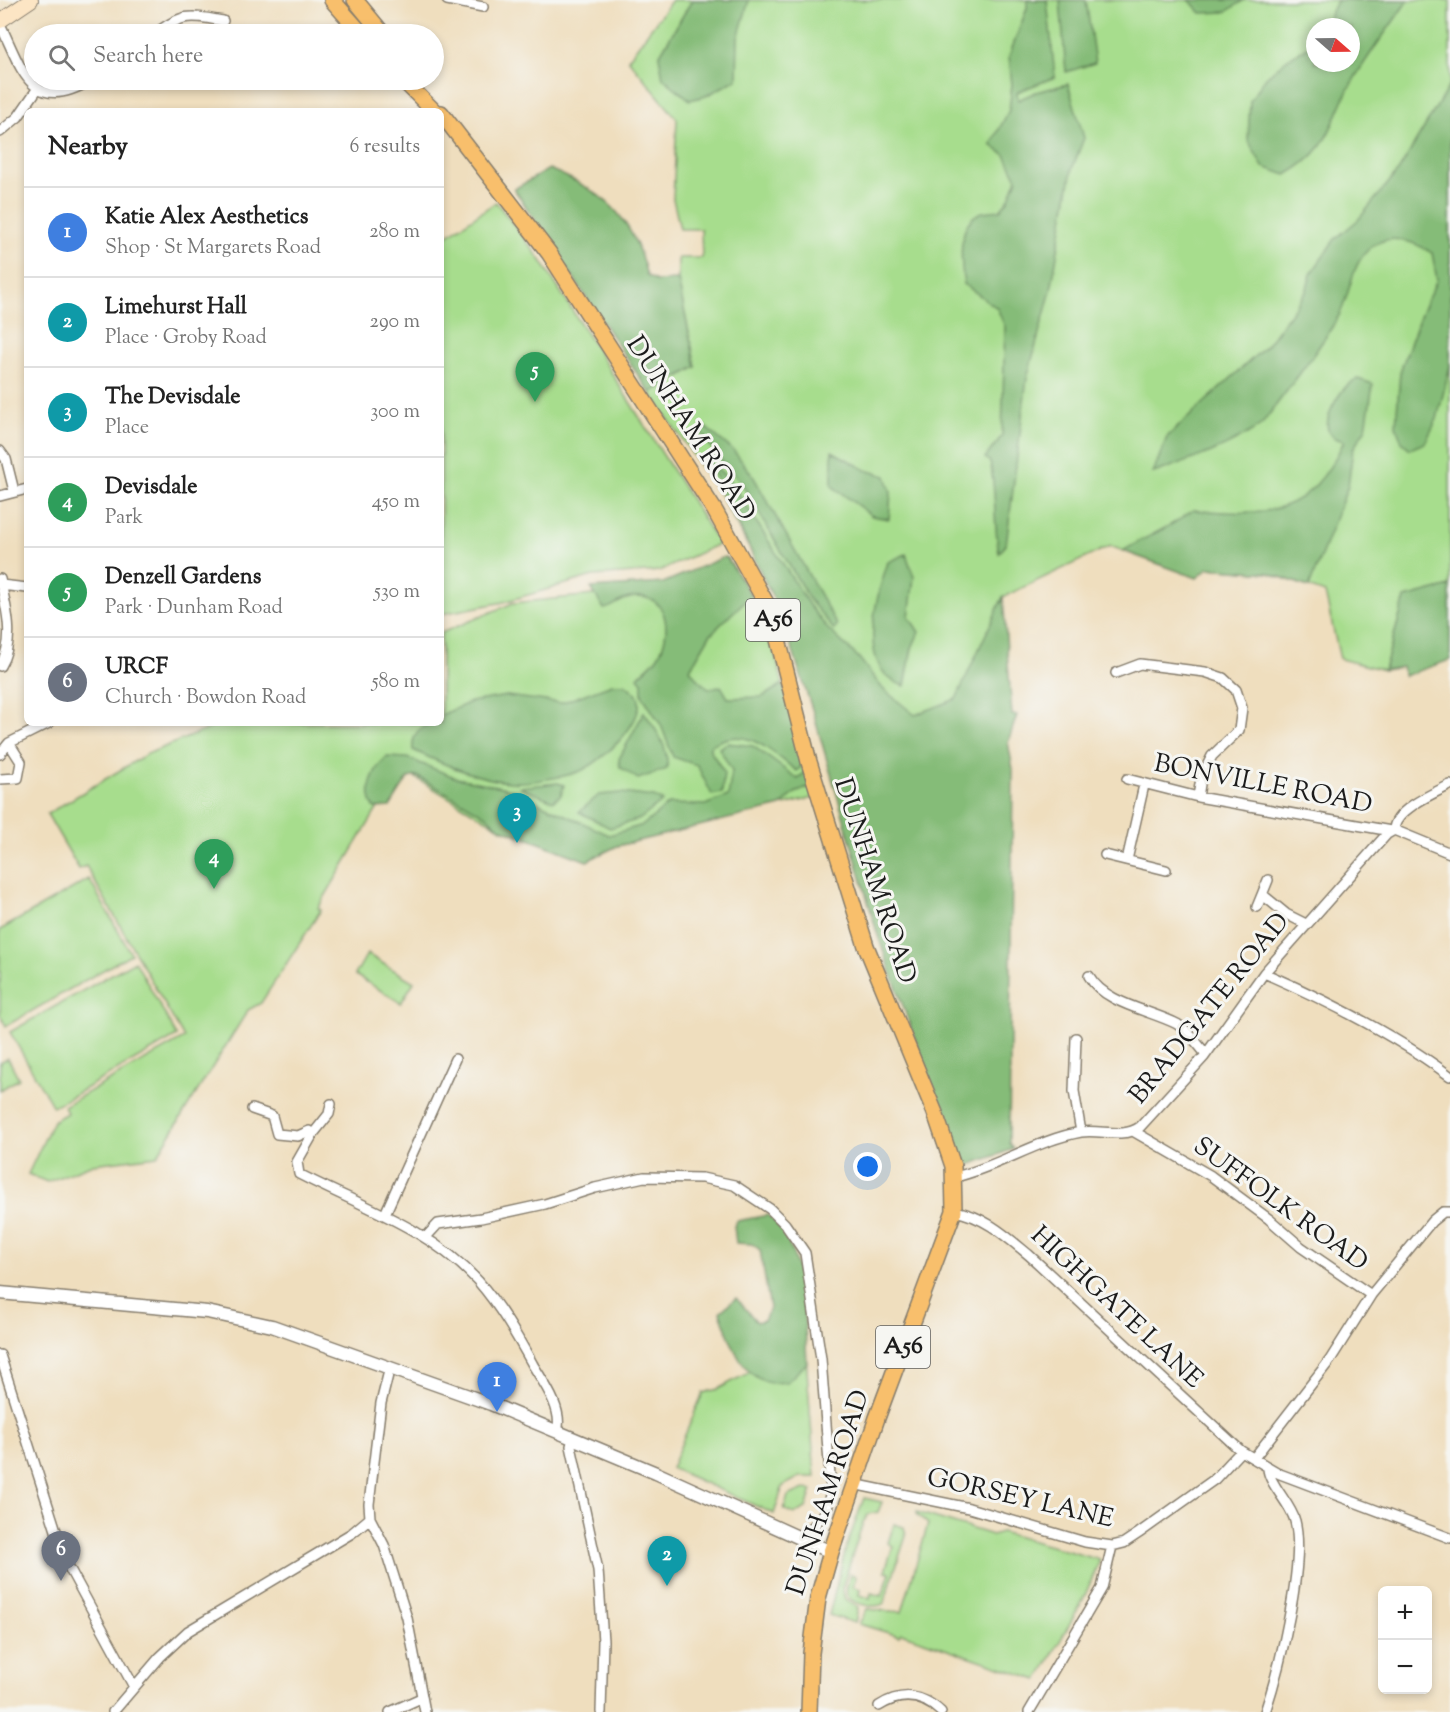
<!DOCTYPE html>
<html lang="en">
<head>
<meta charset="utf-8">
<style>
	:root { --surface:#fff; --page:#f6f6f6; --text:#222; --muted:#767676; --line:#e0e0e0; --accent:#d93025 }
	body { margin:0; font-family:"Sorts Mill Goudy",serif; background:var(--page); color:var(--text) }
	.controls { position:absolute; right:18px; bottom:18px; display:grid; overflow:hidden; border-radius:9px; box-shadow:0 3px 9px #0003 }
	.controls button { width:54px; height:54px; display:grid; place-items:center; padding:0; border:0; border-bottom:2px solid var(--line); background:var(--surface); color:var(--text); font:30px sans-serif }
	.compass { position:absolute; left:1306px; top:18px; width:54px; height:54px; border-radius:50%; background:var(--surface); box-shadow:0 3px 9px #0003; rotate:110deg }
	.you { position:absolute; left:868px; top:1167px; width:21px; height:21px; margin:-15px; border:4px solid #fff; border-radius:50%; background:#1a73e8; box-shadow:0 0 0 9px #1a73e833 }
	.badge { display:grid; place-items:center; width:39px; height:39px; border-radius:50%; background:var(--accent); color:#fff; font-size:20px; font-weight:700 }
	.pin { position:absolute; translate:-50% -50px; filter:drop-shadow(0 2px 3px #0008) }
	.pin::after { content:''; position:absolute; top:32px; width:21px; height:18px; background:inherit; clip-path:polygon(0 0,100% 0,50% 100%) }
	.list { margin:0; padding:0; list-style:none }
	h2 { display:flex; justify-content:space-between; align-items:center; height:78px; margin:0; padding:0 24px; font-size:26px }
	h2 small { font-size:20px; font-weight:400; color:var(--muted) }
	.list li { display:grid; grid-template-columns:39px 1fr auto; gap:18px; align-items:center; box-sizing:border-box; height:90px; padding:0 24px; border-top:2px solid var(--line) }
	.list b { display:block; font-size:22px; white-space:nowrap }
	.list p { margin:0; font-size:20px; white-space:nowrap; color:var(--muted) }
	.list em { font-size:20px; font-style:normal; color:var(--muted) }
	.icon { flex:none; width:33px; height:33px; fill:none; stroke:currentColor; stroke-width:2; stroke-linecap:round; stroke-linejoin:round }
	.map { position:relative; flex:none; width:1450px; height:1712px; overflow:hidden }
	.search { position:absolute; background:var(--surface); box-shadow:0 3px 9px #0003; left:24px; top:24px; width:420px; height:66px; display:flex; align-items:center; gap:15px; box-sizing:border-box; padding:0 21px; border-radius:33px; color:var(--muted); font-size:22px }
	.panel { position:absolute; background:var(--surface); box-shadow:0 3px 9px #0003; left:24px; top:108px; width:420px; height:618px; border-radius:9px }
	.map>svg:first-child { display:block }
</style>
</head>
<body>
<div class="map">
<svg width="1450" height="1712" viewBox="0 0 1450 1712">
	<rect width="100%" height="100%" fill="#f6f6f2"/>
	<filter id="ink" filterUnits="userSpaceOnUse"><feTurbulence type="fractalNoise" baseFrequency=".0167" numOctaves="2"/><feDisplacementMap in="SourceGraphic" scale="12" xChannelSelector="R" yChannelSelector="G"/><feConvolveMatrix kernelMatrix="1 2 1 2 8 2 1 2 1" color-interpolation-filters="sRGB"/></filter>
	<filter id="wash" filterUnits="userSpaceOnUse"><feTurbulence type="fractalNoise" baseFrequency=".008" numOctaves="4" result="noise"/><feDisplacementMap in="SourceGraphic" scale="24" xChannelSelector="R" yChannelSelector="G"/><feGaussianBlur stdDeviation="1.35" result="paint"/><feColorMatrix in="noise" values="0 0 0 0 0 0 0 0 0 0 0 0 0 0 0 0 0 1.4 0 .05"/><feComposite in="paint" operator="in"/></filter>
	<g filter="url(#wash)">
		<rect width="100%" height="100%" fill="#efdebe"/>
		<!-- green -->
		<path fill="#a7dd8d" stroke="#627c54" stroke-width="1.5" fill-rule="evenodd" d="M672,0h778v586l-45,12 -21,72 -44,-11 -15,-66 -56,-20 -61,-5 -11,10 -87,-32 -107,51 -20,100 -100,45 -99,-129 -64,-119 -70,-101 46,-26 -18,-87v-22h24l-1,-29h-21l-7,-30 4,-80 -49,-60zM1315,27h36v36h-36z
			M496,202l44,57 179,285 -59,27 -67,5 -89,26 -63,12v-374z
			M728,559l38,60 47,179 -196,48 -30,15 -87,-33 -99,-59 -83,139 3,2 -60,93 -13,7 -91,146 -64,8 -46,18 -19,-8 25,-53 14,-8 -3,-7 120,-68 -98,-172 -7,3 -32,-55 100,-60 76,-31h218v-90l72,-30 151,-15z
			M89,879l42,75 -125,72 -6,-11v-85z
			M367,954l47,28 -13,21 -46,-28z
			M135,961l42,75 -124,71 -43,-75z
			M8,1058l11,21 -19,11v-28z
			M805,1343l10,134h-15l-17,9 -9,28 -103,-46 32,-75 15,-4z
			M804,1489l8,1 -6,18 -12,6 -10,-5 4,-13z
			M864,1498l18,4 -4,10 -9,2 -6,8 -21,66 3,11 13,8 -3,16 -26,-8 17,-67z
			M917,1512l75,23 9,-3 99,28 -17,40 -45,80 -137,-47 -2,3 -40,-12 8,-15 35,3 26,-88 -11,-10z
			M894,1524l10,3 2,9 -22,67c-7,6 -32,2 -37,-8 -2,-7 1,-14 3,-21l6,2 -3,10 7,3 -1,6 11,3 1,-5 11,3 8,-24 -5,-1 8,-25 -5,-3z"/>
		<!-- forest -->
		<path fill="#85bc78" stroke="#506c4a" stroke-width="1.5" d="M692,0h57l-11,38 -1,41 -31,17 -16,4 -27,-22 -4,-22z
			M1027,0h20l8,77 -38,15 1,8 18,-8 32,-8 16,54 -12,31 -21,121 -24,88 -21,167 -7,8c-6,-31 -2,-59 -9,-91l-5,-4 17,-22 3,-109 -8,-19 -33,-24c-3,-21 -8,-61 16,-71 6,-2 14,-2 20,-3l8,-10 9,-21 -12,-24 -14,-10 18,-35 3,-25 -3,-29 18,-48z
			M1060,0h26l9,63 -29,9z
			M1189,0h55l-18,12 -25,1z
			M1338,0h70c-19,29 -43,58 -59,88 -20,40 -20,63 -63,87l-23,-8 -15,-27 2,-39 16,-24 24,-20 25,-14v20h36v-36h-26l8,-20z
			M1450,84v282l-13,53 -12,24 -15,6 -8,-7 -6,-16 4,-54 22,-61 15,-31 -5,-27c-19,-12 -44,-22 -63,-4 -20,18 -18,48 -32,70 -22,37 -50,71 -75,105 -32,24 -71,36 -109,49l14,-36 100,-92 39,-53 5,-18 24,-35 23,-19 41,-50z
			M549,169c56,23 83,46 98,107l9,5 22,-1 18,87 -46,26 -136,-204z
			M1358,379l15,5 -7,44 -13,21 -5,37 -39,101 -40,-14 -61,-5 -11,10 -74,-27c23,-15 49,-24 70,-41 74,6 116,7 151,-69l-10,-3 -6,-8c-4,-15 15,-47 30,-51z
			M704,426l30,25 19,25 84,149 -3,5 -25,-31 -68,-117 -22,-24 -19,-27z
			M832,451l34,19 20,6 5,16 -2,27 -17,-3 -40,-30z
			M707,458l25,25 77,122 19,24 31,29 24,31 32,26 41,-16 47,-102 9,118h5l-9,27 5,27 -4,374 4,6 -52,19 -83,-232 -66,-227 -31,-94z
			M906,554l8,23 -5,40 10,15 -7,16 -7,38c-51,-14 -29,-89 -17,-124z
			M724,557l3,1 24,37 -41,40 -20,34 8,11 12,9 11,-3 7,12 34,-1 21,-13 21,80 -7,7c-28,-21 -52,-48 -87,-25v4l14,22 -2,21 -10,2 -15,-30 -24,-8 -12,-32 -19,-30v-13l-4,-5c6,-7 15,-13 20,-21 13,-21 12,-58 -19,-59 -19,0 -23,10 -35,12l-13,-21 72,-5z
			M1450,586v74l-46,16 -2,-9 -18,3 21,-72z
			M612,684h13c4,4 11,8 13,13 9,24 -39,68 -60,75 -14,5 -54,12 -68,10 -33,-3 -68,-18 -97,-32 -2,-19 11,-27 28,-27v-8l30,-13 36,-6 54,7z
			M644,712c12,17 25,35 23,57l-29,10 -18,-12 -1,-8z
			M727,743l26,3 45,33 8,-8 4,16 -15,6 -14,13 -164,40 -30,15 -87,-33 -13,-12 -70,-40 -9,2 -18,29 -15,1c-12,-16 -2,-39 12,-51l20,1 50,20 50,10 102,47 34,-10 26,-21 36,1 23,-9 4,-25 -13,-23z
			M558,783l6,2 -3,10 -8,6 -33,-14z
			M621,793l33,4 9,4 -23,18 -30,9 -31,-16 20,-17z
			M768,1215c38,34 36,101 39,148l-20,19c-6,0 -14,2 -20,0 -29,-9 -38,-46 -47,-70l16,-14 21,24 7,-2 6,-12 -10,-58 -8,-6 -16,-1 -2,-17 3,-5z"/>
	</g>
	<g filter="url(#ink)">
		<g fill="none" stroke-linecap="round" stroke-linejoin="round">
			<!-- minor casing -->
			<g stroke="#867d6d" stroke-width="12">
				<path id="minor" d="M447,0l36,7
					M0,24c22,45 31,92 91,56
					M155,34c28,-21 34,-19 68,-13
					M0,132l18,-15 20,-29
					M0,451l6,8 8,32
					M0,496l27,-7
					M0,579c6,28 16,61 0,87
					M1,585l26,3
					M1116,673l24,-9 65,8 18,6 13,12 6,18 -3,22 -27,26 -11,22 -3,19
					M0,754l9,-11 40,-20
					M0,779l18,-1 3,-16 -12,-19
					M1127,779l71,18 193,34
					M1394,830l56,23
					M1105,855l61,15
					M1127,860l17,-75
					M1263,895l23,19 20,10
					M1257,907l11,-27
					M1264,973c64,28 130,61 186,103
					M1089,976c16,28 61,34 88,48 12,7 21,21 29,30
					M1076,1038l-2,53 7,41
					M252,1109l20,7 5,18 21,2 11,-5 4,3 -16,28 2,12c62,32 130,54 179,107 22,25 39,55 55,84 11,18 31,46 24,66
					M1133,1131l78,45 58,43 32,28 70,48
					M313,1134l16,-20 2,-10
					M955,1177c43,-10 82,-37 126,-45 20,-3 42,7 59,-5l64,-70 60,-84 123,-139 7,-4c0,-20 40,-37 56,-45
					M954,1211c30,5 52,25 75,44l212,196 39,23 170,64
					M385,1214l70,-155
					M426,1237l12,-13 43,-6 64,-14 50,-16 49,-11 58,1 32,7 36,24 15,15 20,29 16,106 10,130 -4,21 -26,31
					M0,1355l66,207 68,125
					M390,1367l-9,36 -12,101 1,14 14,27 23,73 18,94
					M573,1439l-2,7 27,124 5,71 -2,71
					M1254,1458l76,-98 41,-65 61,-74 11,-9h7
					M853,1484l116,24 116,34 27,4 12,-3 15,-10 76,-54 26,-28
					M879,1706c22,-14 43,-12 62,6
					M113,1712l47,-55 28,-26 164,-98 18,-15
					M390,1712l31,-14
					M1029,1712l73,-124 10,-42
					M1265,1712c14,-42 41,-150 30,-191 -4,-17 -27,-38 -27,-53"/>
			</g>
			<!-- tertiary casing -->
			<g stroke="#867d6d" stroke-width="15">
				<path id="tertiary" d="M0,1293l207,19 65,14 219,78 165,69 175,79"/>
			</g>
			<!-- secondary casing -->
			<g stroke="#867d6d" stroke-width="16">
				<path id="secondary" d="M0,21l31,-21"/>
			</g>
			<!-- trunk casing -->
			<g stroke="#867d6d" stroke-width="18">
				<path id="trunk" d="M332,0l30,34
					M355,0l28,34
					M403,80l31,31
					M441,113l108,140 166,258 56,101 38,150 57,184 69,167 18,53 1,45 -77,207 -46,134 -13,46 -7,55 -2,59"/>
			</g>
			<!-- minor -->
			<use href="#minor" stroke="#fff" stroke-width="9"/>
			<!-- tertiary -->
			<use href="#tertiary" stroke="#fff" stroke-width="12"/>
			<!-- secondary -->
			<use href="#secondary" stroke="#fce5c4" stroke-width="14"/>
			<!-- trunk -->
			<use href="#trunk" stroke="#f8bf6c" stroke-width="15"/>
		</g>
	</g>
	<g text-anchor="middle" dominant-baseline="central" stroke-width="6" stroke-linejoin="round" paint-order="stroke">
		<!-- shield labels -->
		<g fill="#f6f6f2" stroke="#5d5d5c" stroke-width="1.5">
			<rect x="746" y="599" width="54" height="42" rx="4.5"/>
			<rect x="876" y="1326" width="54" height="42" rx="4.5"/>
		</g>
		<g font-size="24" font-weight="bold" fill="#1c1c1c">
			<text x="773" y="620">A56</text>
			<text x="903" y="1347">A56</text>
		</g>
		<!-- street labels -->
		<g font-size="26" fill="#1c1c1c" stroke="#f6f6f2">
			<text transform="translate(690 429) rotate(57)">DUNHAM ROAD</text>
			<text transform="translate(1263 785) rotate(11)">BONVILLE ROAD</text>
			<text transform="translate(874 881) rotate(72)">DUNHAM ROAD</text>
			<text transform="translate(1210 1009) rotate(-51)">BRADGATE ROAD</text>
			<text transform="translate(1280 1205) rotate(36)">SUFFOLK ROAD</text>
			<text transform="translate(1116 1308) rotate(43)">HIGHGATE LANE</text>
			<text transform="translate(829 1493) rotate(-72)">DUNHAM ROAD</text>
			<text transform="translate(1020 1499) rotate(13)">GORSEY LANE</text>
		</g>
	</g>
</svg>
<div class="controls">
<button>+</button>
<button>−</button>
</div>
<svg class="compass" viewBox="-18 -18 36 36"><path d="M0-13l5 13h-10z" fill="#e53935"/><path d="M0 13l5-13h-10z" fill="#767676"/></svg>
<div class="you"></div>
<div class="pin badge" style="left:497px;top:1412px;background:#3f7fe0">1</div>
<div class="pin badge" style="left:667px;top:1586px;background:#0f9aa8">2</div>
<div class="pin badge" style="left:517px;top:843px;background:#0f9aa8">3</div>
<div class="pin badge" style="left:214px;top:889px;background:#2e9e5b">4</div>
<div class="pin badge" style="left:535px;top:402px;background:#2e9e5b">5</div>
<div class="pin badge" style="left:61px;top:1581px;background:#6b7280">6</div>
<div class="search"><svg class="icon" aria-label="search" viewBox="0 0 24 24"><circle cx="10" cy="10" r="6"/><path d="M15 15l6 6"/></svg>Search here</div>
<section class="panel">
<h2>Nearby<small>6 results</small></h2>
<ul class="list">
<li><span class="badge" style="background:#3f7fe0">1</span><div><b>Katie Alex Aesthetics</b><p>Shop · St Margarets Road</p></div><em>280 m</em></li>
<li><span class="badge" style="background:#0f9aa8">2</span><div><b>Limehurst Hall</b><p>Place · Groby Road</p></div><em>290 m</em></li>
<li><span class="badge" style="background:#0f9aa8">3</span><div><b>The Devisdale</b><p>Place</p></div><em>300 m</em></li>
<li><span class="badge" style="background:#2e9e5b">4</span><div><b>Devisdale</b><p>Park</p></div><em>450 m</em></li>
<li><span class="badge" style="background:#2e9e5b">5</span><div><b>Denzell Gardens</b><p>Park · Dunham Road</p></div><em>530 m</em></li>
<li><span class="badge" style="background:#6b7280">6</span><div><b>URCF</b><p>Church · Bowdon Road</p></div><em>580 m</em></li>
</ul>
</section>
</div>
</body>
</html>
